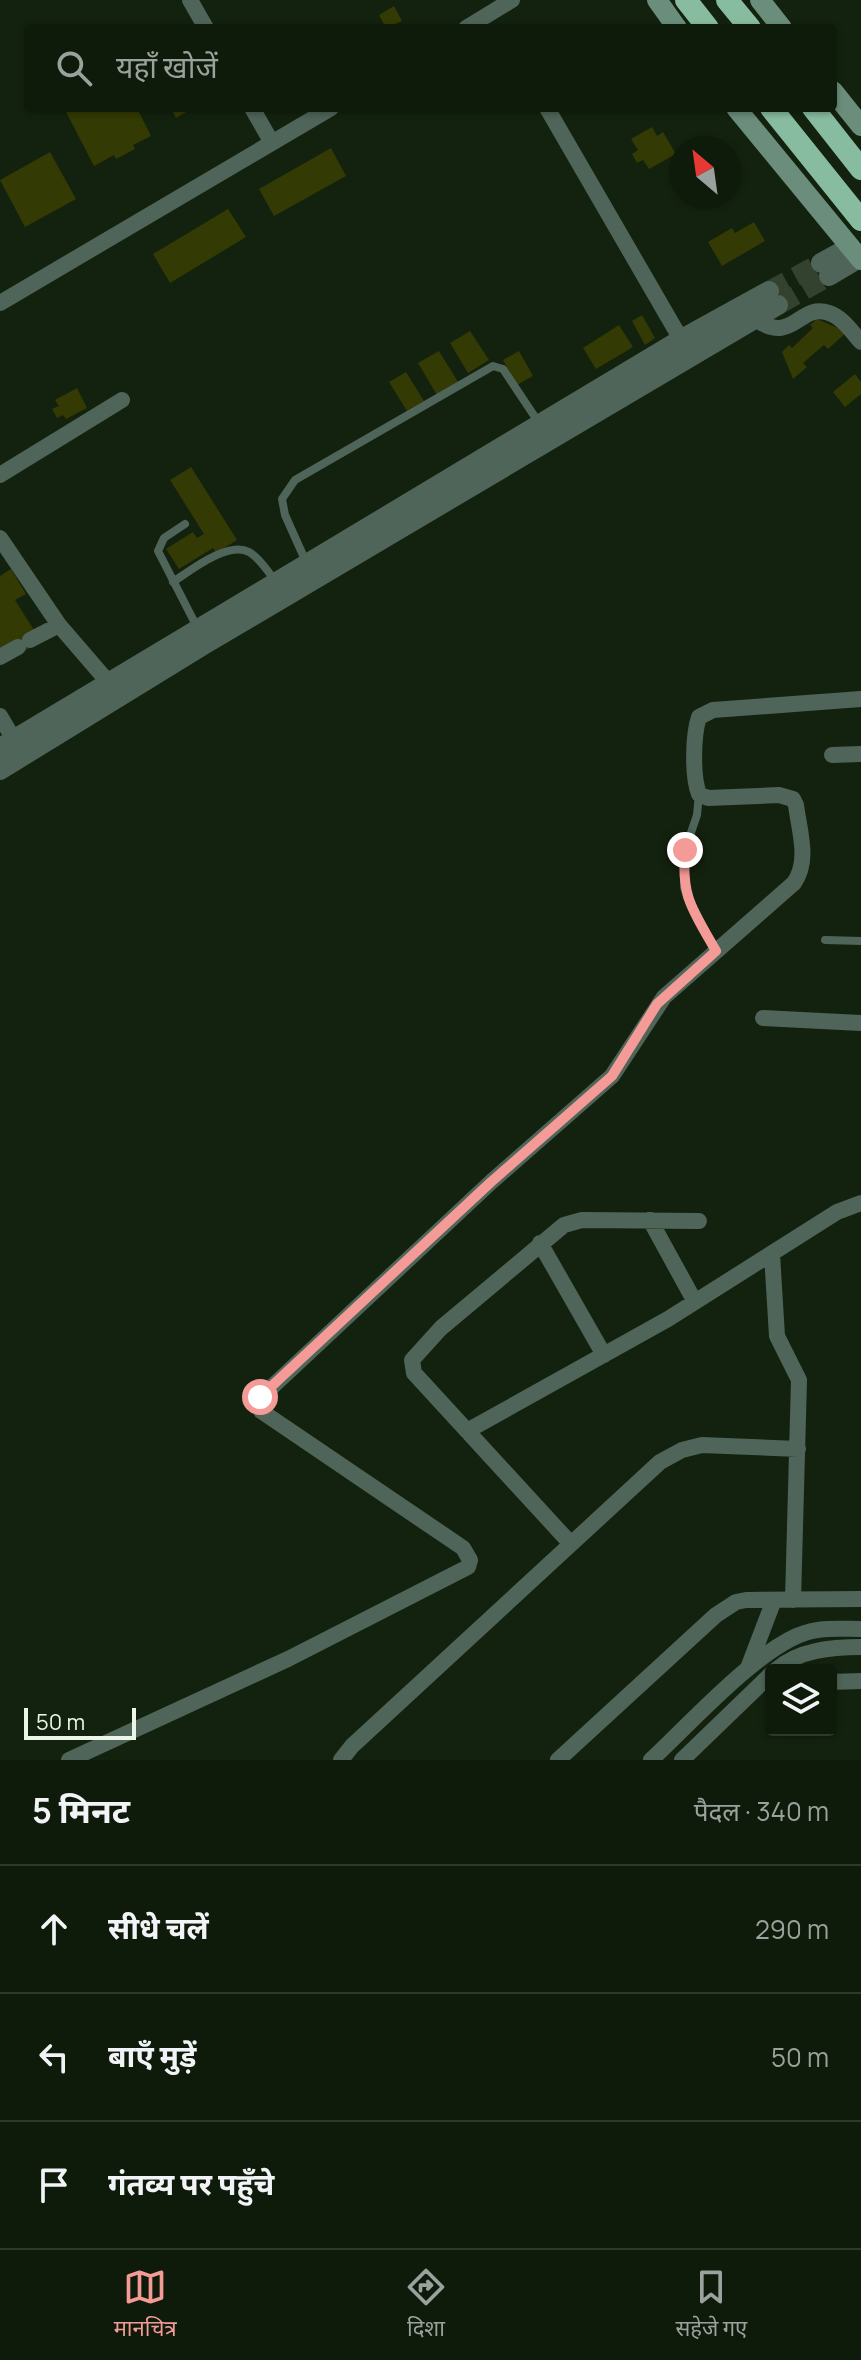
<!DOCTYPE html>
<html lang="hi">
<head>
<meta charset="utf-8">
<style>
	:root { --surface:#0e1a0a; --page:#1c2718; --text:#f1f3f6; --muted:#9ba19c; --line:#2e382b; --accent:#f59b97 }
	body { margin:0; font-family:Manrope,"Noto Sans Devanagari",sans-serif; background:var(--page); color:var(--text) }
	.controls { position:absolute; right:24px; bottom:24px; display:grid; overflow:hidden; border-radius:8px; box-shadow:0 2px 6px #0004 }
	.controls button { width:72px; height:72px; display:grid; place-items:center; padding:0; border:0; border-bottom:2px solid var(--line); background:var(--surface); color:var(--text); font:40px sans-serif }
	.compass { position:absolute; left:669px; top:136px; width:72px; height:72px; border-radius:50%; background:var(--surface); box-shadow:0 2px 6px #0004; rotate:331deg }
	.scale { position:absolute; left:24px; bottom:20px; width:112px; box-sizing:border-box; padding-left:8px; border:4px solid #ebf6e8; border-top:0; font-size:22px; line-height:28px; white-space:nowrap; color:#ebf6e8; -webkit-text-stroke:6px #13220e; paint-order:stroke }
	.stop { position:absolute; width:24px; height:24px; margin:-18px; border:6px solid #f59b97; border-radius:50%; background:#fff }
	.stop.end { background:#f59b97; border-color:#fff; box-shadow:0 2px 8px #0008 }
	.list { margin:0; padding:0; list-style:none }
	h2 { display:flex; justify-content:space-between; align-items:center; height:104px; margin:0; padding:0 32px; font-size:34px }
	h2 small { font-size:26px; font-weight:400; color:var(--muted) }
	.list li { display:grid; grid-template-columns:52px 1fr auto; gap:24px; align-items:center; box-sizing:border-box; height:128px; padding:0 32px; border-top:2px solid var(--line) }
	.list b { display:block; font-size:30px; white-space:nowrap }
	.list em { font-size:26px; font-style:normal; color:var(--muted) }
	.icon { flex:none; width:44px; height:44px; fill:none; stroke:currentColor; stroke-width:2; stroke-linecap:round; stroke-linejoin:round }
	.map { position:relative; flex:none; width:861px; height:1760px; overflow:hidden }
	.search { position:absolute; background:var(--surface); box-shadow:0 2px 6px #0004; left:24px; right:24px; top:24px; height:88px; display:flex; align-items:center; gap:20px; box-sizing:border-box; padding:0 28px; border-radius:8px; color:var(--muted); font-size:30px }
	.sheet { height:488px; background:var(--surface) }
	nav { display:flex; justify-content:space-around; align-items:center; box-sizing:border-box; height:112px; border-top:2px solid var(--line); background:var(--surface); font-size:22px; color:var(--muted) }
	nav a { display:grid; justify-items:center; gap:4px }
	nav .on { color:var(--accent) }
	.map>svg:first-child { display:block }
</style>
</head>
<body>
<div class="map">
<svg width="861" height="1760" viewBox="0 0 861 1760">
	<rect width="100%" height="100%" fill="#13220e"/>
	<!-- building -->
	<path fill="#343a03" d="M394,6l8,15 -16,7 -7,-13z
		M69,108h68l14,28 -18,9 2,4 -19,10 -2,-4 -20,11 -29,-56z
		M171,108h22l-17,10z
		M652,127l5,9 6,-4 13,22 -27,15 -6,-9 -6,3 -5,-9 6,-4 -7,-11z
		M331,148l15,28 -72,40 -15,-27z
		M50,152l26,47 -51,28 -25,-47z
		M228,209l18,28 -76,46 -17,-29z
		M754,222l11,19 -43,25 -14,-24 24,-14 3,5z
		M642,315l13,23 -10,7 -13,-24z
		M817,319l30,13 -19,17 -4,-4 -21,18 4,4 -14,12 -11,-27 7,-7 3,3 21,-20 -3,-3z
		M619,325l14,22 -37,22 -13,-21z
		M470,331l19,29 -21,13 -18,-30z
		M439,351l19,31 -21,13 -19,-32z
		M519,351l14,25 -16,9 -14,-25z
		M406,372l18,29 -17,10 -18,-29z
		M855,374l6,8v12l-16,13 -12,-15z
		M77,388l10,20 -21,11 -3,-4 -6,3 -5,-9 7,-3 -4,-6z
		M191,467l46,73 -21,13 -3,-5 -34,21 -13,-20 27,-17 4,6 7,-4 -34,-54z
		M11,569l15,25 -11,6 19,30 -1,16 -12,7 -21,-3v-74z"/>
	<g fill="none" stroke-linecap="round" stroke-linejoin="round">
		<!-- tertiary-tunnel -->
		<path stroke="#33422f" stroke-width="20" stroke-dasharray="20 10" stroke-linecap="butt" d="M769,291l52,-28
			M778,305l51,-29"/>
		<!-- service -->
		<path stroke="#4f6559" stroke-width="8" d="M185,524l-21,14 -6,13 40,78
			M307,564l-22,-49 -3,-16 13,-19 198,-114 10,3 36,54
			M173,582c18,-12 55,-41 76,-30 11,6 18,19 26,28
			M699,794l-2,21 -12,35 -1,37 3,10 29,54
			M825,940l36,1"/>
		<!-- minor -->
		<path stroke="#4f6559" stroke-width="16" d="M190,0l16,28
			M466,28l46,-28
			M252,108l20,35
			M547,108l139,240
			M0,303l331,-195
			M755,319c39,27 44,-17 74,-6 13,4 23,19 32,29
			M0,475l122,-75
			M0,538l59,87 50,58
			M30,640l29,-15
			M0,657l18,-10
			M0,716l19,32
			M832,755l29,-1
			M763,1018l98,5
			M650,1220l45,82
			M540,1243l64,112
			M772,1254l5,82 22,44 -6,220
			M467,1431l201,-112 169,-107 24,-9
			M571,1544l-157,-171 -2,-13 29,-32 123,-103 18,-5 117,1
			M748,1668l26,-68
			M776,1670c22,-20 56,-23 85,-23
			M831,1682l30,-1
			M69,1760l219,-101 180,-92 2,-7 -7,-12 -202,-137 -3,-11 233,-218 121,-106 52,-79 130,-114c16,-22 5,-53 2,-78l-3,-6 -14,-4 -71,3 -9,-4c-7,-18 -6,-59 0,-77l14,-7 148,-11
			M341,1760l11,-14 308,-284 22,-12 20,-5 96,4
			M558,1760l158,-145 20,-13 10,-2 115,-1
			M651,1760c37,-34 108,-113 154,-127 18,-6 38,-4 56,-4
			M682,1760l89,-86"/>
		<!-- tertiary -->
		<path stroke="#4f6559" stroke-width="20" d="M821,263l29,-16
			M829,276l30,-18
			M0,748l680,-408 89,-49
			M0,770l205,-126 573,-339"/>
		<!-- secondary -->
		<path stroke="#6a8e7b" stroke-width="20" d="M657,0l20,28
			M760,0l22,28
			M833,91l28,35
			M736,108l125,152"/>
		<!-- trunk -->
		<path stroke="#88bca0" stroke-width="22" d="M686,0l22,28
			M727,0l23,28
			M771,108l90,112
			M813,108l48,61"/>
	</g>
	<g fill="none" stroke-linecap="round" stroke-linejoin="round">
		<!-- route -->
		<path stroke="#f59b97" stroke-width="10" d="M260,1397l231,-215 121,-106 45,-72 59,-53c-23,-41 -35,-53 -31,-101"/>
	</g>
</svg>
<div class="controls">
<button><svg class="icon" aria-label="layers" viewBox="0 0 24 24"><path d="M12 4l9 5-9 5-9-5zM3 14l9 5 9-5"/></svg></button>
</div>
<svg class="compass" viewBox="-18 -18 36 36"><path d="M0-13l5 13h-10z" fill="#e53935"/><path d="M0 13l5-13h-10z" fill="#9ba19c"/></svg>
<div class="scale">50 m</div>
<div class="stop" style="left:260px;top:1397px"></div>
<div class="stop end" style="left:685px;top:850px"></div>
<div class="search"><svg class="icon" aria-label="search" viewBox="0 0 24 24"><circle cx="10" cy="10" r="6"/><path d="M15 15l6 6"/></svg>यहाँ खोजें</div>
</div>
<section class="sheet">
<h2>5 मिनट<small>पैदल · 340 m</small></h2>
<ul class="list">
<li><svg class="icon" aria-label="ahead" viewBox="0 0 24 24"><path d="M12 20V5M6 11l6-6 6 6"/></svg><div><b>सीधे चलें</b></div><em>290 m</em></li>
<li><svg class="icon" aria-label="left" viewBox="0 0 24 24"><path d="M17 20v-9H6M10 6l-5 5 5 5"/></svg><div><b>बाएँ मुड़ें</b></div><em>50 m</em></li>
<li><svg class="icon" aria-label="arrive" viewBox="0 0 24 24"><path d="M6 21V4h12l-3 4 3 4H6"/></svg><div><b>गंतव्य पर पहुँचे</b></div></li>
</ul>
</section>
<nav>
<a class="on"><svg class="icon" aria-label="map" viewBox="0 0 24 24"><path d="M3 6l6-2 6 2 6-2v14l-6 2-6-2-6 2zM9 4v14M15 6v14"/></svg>मानचित्र</a>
<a><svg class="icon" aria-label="directions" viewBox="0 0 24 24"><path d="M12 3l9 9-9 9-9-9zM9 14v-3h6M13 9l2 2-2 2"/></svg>दिशा</a>
<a><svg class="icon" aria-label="saved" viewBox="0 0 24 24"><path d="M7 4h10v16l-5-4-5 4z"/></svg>सहेजे गए</a>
</nav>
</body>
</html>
